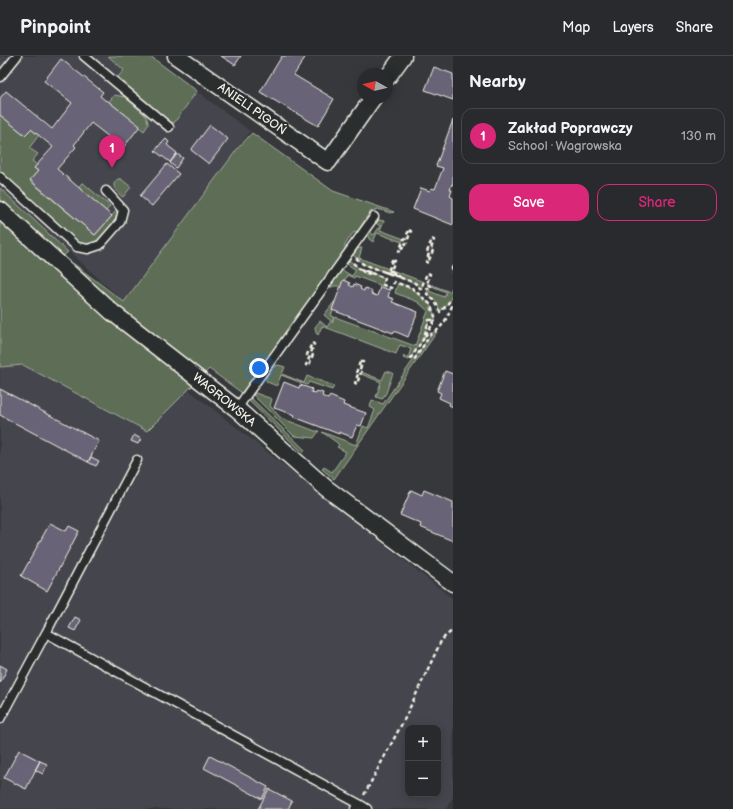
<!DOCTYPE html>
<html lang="en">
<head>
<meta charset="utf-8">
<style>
	:root { --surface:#282a2d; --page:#303235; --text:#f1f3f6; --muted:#a5a7aa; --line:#444649; --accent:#db2777 }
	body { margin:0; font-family:"Balsamiq Sans",sans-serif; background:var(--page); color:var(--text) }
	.controls { position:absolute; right:12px; bottom:12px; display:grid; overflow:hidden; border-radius:8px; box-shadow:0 2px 10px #0003 }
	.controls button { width:36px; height:36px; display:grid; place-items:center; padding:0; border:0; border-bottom:1px solid var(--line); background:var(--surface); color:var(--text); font:20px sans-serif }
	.compass { position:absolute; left:357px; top:12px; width:36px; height:36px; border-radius:50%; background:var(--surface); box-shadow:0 2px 10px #0003; rotate:278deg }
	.you { position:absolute; left:259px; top:312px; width:14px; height:14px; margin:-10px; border:3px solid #fff; border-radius:50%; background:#1a73e8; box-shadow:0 0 0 6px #1a73e833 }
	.badge { display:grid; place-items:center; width:26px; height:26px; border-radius:50%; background:var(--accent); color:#fff; font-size:13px; font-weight:700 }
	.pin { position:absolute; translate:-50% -33px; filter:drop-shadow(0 1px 2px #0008) }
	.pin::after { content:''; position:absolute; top:21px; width:14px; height:12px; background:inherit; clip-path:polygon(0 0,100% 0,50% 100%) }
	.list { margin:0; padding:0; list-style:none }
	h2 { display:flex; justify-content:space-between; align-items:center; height:52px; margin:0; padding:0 16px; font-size:17px }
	h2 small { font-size:13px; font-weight:400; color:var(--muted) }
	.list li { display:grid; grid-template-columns:26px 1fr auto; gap:12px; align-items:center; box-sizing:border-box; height:56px; margin:0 8px 8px; padding:0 8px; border:1px solid var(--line); border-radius:12px }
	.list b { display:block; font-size:15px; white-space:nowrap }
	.list p { margin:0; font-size:13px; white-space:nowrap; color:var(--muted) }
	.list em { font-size:13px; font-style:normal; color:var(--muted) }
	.actions { display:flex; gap:8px; padding:12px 16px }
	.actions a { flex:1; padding:9px 0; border:1px solid var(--accent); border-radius:12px; text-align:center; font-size:14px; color:var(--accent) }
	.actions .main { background:var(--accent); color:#fff }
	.map { position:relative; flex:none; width:453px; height:753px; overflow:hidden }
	header { display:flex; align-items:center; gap:24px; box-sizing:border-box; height:56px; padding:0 20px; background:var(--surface); border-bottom:1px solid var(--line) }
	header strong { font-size:19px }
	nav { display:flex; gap:22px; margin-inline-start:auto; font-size:14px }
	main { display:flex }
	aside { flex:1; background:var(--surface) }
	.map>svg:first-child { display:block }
</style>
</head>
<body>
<header>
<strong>Pinpoint</strong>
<nav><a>Map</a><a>Layers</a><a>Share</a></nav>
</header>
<main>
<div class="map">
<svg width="453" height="753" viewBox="0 0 453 753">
	<rect width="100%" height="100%" fill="#36383c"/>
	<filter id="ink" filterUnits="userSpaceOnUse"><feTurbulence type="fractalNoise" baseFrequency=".025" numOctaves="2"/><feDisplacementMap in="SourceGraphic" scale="8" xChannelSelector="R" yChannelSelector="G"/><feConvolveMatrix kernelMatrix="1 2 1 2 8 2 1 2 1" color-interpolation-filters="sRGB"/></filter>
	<g filter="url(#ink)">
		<!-- built -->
		<path fill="#45454d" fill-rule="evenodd" d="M0,0h150l100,75 -126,171 -124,-114z
			M0,297l147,78 42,-41 264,209v198l-7,12h-446zM408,672h30v66h-30z"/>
		<!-- green -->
		<path fill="#5d6d56" stroke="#a8af9f" d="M108,0h42l47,35 -23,32 -5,-1 -52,-44 7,-8z
			M114,39l11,2 21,19 2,6v3l-4,6 -35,-29z
			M0,59l25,20 6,-6 8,6 -10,13 9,6 -6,7 5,4 -3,3 4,3 -8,10 65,54 21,-24c1,2 2,4 1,6 -1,5 -18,24 -24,26 -5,2 -10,2 -15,1l-78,-72z
			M252,77l81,58 61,21 -4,1 -12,-4 -8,3 -12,19 -5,2 -8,12v5l-103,143 -33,-24 -62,62 -124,-66 -23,2v-179l68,64 -8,7 14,5 50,38 114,-154z
			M118,123h3l10,8 -8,10c-6,-4 -14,-12 -5,-18z
			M82,127h1l27,23 -4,5 -28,-24z
			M379,164l5,1 -4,9 24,9 -2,3 -25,-9 -4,9 -4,-3 -1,-3 2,-4 4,3 6,-9 -4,-3z
			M360,192h2l-3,10 65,24 -3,7 -6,-6 -16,-6 -7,-6 -7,1 -22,-8 -10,-9 4,-6z
			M349,204l17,14 6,-1 13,5 -3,8 -27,-10 -1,2 -7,-3 -2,5h-2l-2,7c-5,-2 -7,-1 -12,1l13,-18 10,6 4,-6 -9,-6z
			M398,227l14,5 18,16 6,15 -7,1 -6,20 -14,20 -6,-2 1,-2 4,2 3,-9 -11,-4 -4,9 -74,-28 -4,9 -2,-2 -1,-6 5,-6 7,6 4,-6 -7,-6 11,-14 -3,10h1l-2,4 3,2 -2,6 3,-6 80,29 13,-35 -10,-9 -23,-9z
			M427,227l23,9 2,-5h1c0,13 -4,16 -13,25 -1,-3 -2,-7 -4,-10 -4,-6 -9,-7 -9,-14l3,1 -1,2 15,6 2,-5 -19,-8z
			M439,273l-105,150 -12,-10 2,-2 8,5 14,-20 -9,-5 2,-2 -3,-3 -14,-10 34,13 7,-19 5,2 7,-18 -5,-3 2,-7 11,4 48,-70z
			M278,309l7,2 -3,7 22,9 3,-7 27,10 -2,4 -23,-8 -2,3 -26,-10 -4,11 -10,-4 -1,-2c0,-6 5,-13 12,-15z
			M386,315l7,2 -7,20 -4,6 -6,-2 5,-15 -20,-8v-2l21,8z
			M255,337l3,1 14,5 -2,7 11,12 34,13h4l-5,7 -20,-2 -41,-41z
			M251,342l54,52 -2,3 -54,-52z"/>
		<!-- building -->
		<path fill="#676476" stroke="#f4f1e8" d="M221,0h20l-6,9z
			M282,0h24l-12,19 40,24 -16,27 -58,-34z
			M61,3l42,33 -3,4 6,5 1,-1 2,2 31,24 -17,22 -32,-25 -17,22 2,2 -19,22 55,47 -17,19 -65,-55 8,-9 -4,-3 19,-21 -22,-18 -6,6 -25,-20v-17l6,-7 46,38 20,-26 -28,-22z
			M434,11l19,7v26l-28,-10z
			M453,64v65l-1,-1 -2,6h2l-2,6 3,2v27l-40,-16 8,-21 9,3 1,-3 4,1 8,-21 -7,-2z
			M210,69l18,14 -19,25 -18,-14z
			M166,83l3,3 -2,3 10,8 -7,9 -15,-11 7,-9h1z
			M177,98l6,4 -7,10 -6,-5z
			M167,108l12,10 -27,32 -12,-10z
			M343,224l7,3 -1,2 4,2 1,-3 7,3 -1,2 4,2 1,-3 7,3 -1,3 6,2 3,-9 10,3 -2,7 6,2 -2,3 26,10 -10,25 -14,-6 -1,2 -61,-23z
			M445,315l8,3v33l-4,-2 1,-2 -11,-5 2,-5 -4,-2z
			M284,326l15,6 1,-3 12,4 -1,3 5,1v-2l7,2 -1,3 6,3 2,-3 14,6 -1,3 23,8 -5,13 -4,-1 -5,12 -13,-5v2l-45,-17 1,-2 -21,-7z
			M0,333l99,52 -11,21 -88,-47z
			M134,379l7,4 -3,5 -7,-3z
			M91,401l8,4 -3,5 -8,-4z
			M411,434l11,5 2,-5 29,12v39l-33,-14 1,-3 -21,-9z
			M50,467l16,8 3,-5 10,5 -32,60 -26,-15z
			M75,561l6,3 -6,11 -6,-3z
			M0,609l7,4 -7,14z
			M19,694l21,11 -14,28 -22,-11z
			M210,700l58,31 -6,12 -58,-31z
			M40,705l7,3 -4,10 -8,-4z
			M269,733l23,12 -4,8h-30z"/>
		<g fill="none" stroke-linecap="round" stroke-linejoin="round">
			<!-- service casing -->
			<g stroke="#f4f1e8" stroke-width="11">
				<path id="service" d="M84,0l85,71
					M0,21l17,-21
					M0,121l77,70 11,2 12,-4 20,-23 3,-12 -17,-19
					M237,353l8,-12 129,-180
					M46,577l91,-173
					M0,663l46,-86 313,171 -4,5
					M359,748l8,5"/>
			</g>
			<!-- minor casing -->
			<g stroke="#f4f1e8" stroke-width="19">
				<path id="minor" d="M176,0l152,106 45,-64
					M387,22l16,-22
					M0,154l112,102 125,97 89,79 127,95"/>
			</g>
			<!-- path -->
			<path stroke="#f4f1e8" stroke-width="2.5" stroke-dasharray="4 3" stroke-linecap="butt" d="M409,174l2,1 -5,13 -2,-1 -3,9 -2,-1 5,-12h1z
				M432,183l2,1 -3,9 2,1 -5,13 -2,-1 3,-9 -2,-1z
				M356,202l7,6 52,19 6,6 6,-16 3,1 -3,10 4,2 -1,3 -3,-1v6l8,7 5,11 5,-5 8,-10
				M392,204l3,1 -4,9 -2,-1z
				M353,207l7,6 25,9 -2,7 8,3 3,-6 18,6 18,16 6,15 -25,39 3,2 17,-26 8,-5 6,-8 8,-17
				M453,210l-2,5 2,1
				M360,213l12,4 -6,1z
				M392,215l7,6 -14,-5z
				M429,264h6l-12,20z
				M312,287l2,1 -3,9 2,1 -4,12 -3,-1 4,-9 -3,-1z
				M360,306h3l-4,9 2,1 -4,12 -2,-1 3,-9 -2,-1z
				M364,739l41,-77 37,-79 11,-9"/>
			<!-- service -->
			<use href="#service" stroke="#2a2d2e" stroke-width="8"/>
			<!-- minor -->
			<use href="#minor" stroke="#2a2d2e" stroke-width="16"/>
		</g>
	</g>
	<g text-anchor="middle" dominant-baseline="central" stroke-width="4" stroke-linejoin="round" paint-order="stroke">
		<!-- street labels -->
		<g font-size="12" fill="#f4f1e8" stroke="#2a2d2e">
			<text transform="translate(252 53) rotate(35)">ANIELI PIGOŃ</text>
			<text transform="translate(224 344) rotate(39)">WAGROWSKA</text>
		</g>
	</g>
</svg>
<div class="controls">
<button>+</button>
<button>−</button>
</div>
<svg class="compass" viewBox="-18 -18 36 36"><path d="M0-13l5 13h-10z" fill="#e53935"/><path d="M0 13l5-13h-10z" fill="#a5a7aa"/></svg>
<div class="you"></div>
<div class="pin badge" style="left:112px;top:112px">1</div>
</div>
<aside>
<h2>Nearby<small></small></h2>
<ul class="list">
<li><span class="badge">1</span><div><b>Zakład Poprawczy</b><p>School · Wagrowska</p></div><em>130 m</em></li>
</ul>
<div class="actions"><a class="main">Save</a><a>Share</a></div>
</aside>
</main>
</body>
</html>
